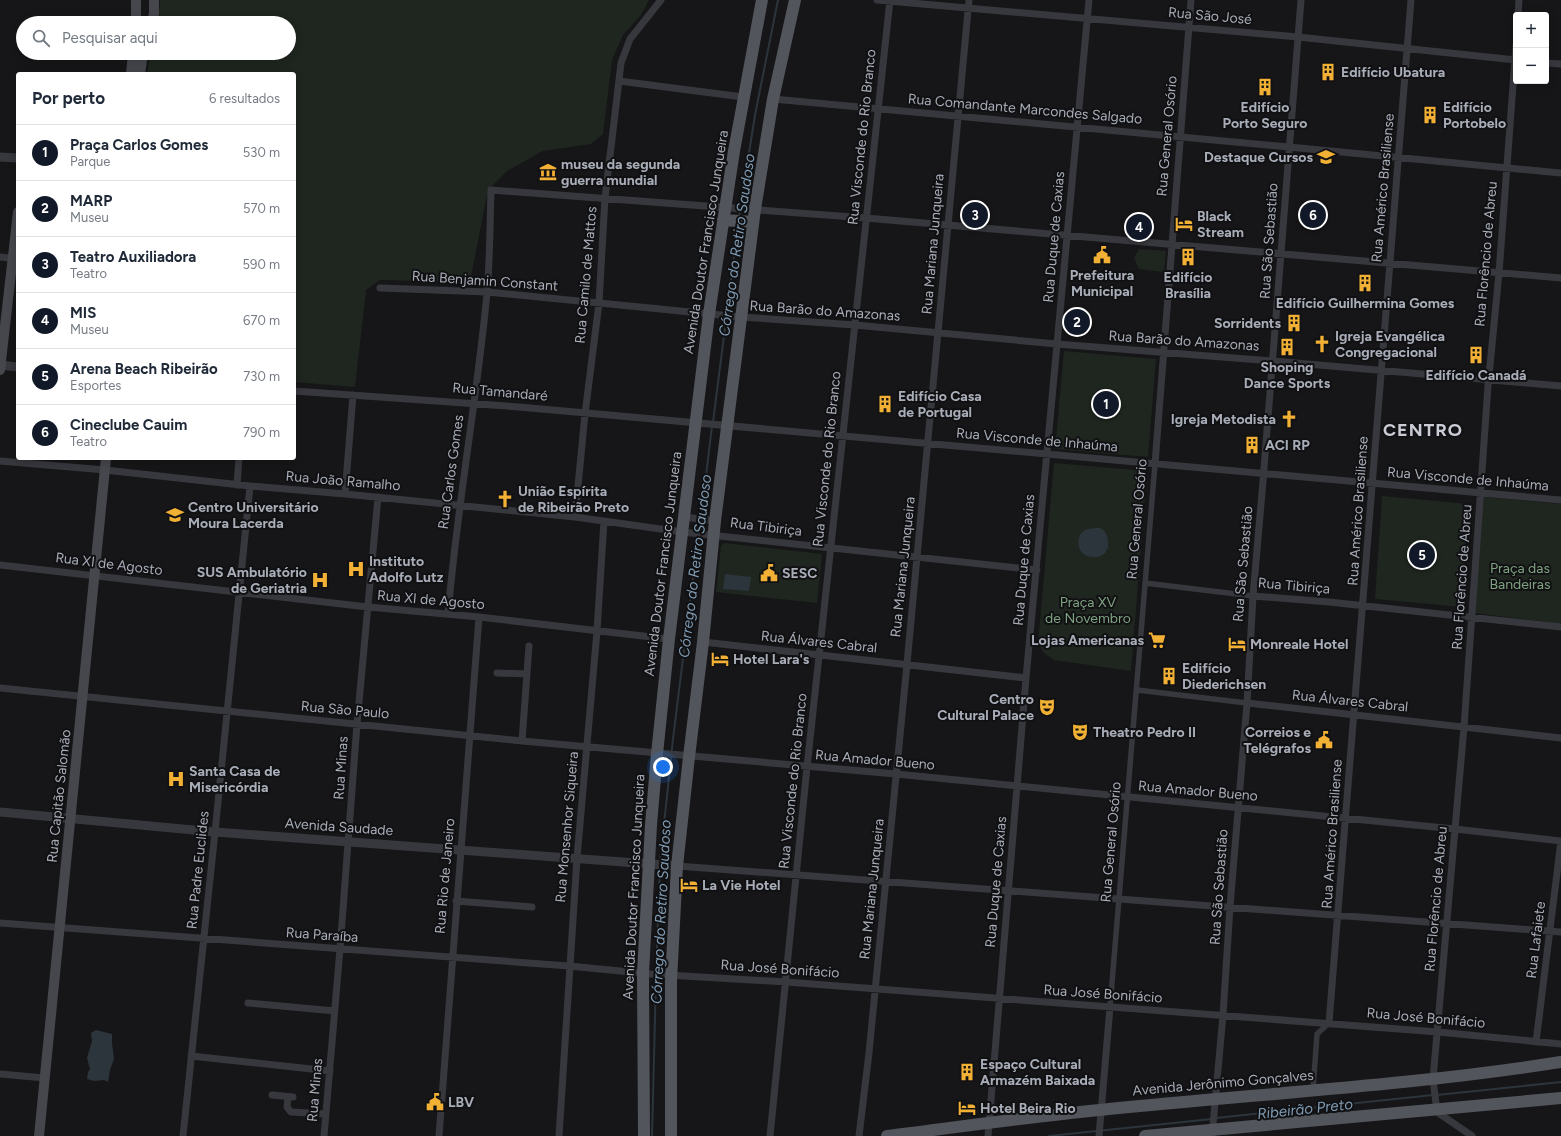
<!DOCTYPE html>
<html lang="pt">
<head>
<meta charset="utf-8">
<style>
	:root { --surface:#fff; --page:#f2f2f3; --text:#1f2937; --muted:#747a83; --line:#e0e1e3; --accent:#111827 }
	body { margin:0; font-family:Figtree,sans-serif; background:var(--page); color:var(--text) }
	.controls { position:absolute; right:12px; top:12px; display:grid; overflow:hidden; border-radius:4px; box-shadow:0 2px 10px #0003 }
	.controls button { width:36px; height:36px; display:grid; place-items:center; padding:0; border:0; border-bottom:1px solid var(--line); background:var(--surface); color:var(--text); font:20px sans-serif }
	.you { position:absolute; left:663px; top:767px; width:14px; height:14px; margin:-10px; border:3px solid #fff; border-radius:50%; background:#1a73e8; box-shadow:0 0 0 6px #1a73e833 }
	.badge { display:grid; place-items:center; width:26px; height:26px; border-radius:50%; background:var(--accent); color:#fff; font-size:13px; font-weight:700 }
	.pin { position:absolute; translate:-50% -50%; border:2px solid #fff; box-shadow:0 1px 4px #0006 }
	.list { margin:0; padding:0; list-style:none }
	h2 { display:flex; justify-content:space-between; align-items:center; height:52px; margin:0; padding:0 16px; font-size:17px }
	h2 small { font-size:13px; font-weight:400; color:var(--muted) }
	.list li { display:grid; grid-template-columns:26px 1fr auto; gap:12px; align-items:center; box-sizing:border-box; height:56px; padding:0 16px; border-top:1px solid var(--line) }
	.list b { display:block; font-size:15px; white-space:nowrap }
	.list p { margin:0; font-size:13px; white-space:nowrap; color:var(--muted) }
	.list em { font-size:13px; font-style:normal; color:var(--muted) }
	.icon { flex:none; width:22px; height:22px; fill:none; stroke:currentColor; stroke-width:2; stroke-linecap:round; stroke-linejoin:round }
	.map { position:relative; flex:none; width:1561px; height:1136px; overflow:hidden }
	.search { position:absolute; background:var(--surface); box-shadow:0 2px 10px #0003; left:16px; top:16px; width:280px; height:44px; display:flex; align-items:center; gap:10px; box-sizing:border-box; padding:0 14px; border-radius:22px; color:var(--muted); font-size:15px }
	.panel { position:absolute; background:var(--surface); box-shadow:0 2px 10px #0003; left:16px; top:72px; width:280px; height:388px; border-radius:4px }
	.map>svg:first-child { display:block }
</style>
</head>
<body>
<div class="map">
<svg width="1561" height="1136" viewBox="0 0 1561 1136">
	<rect width="100%" height="100%" fill="#161618"/>
	<!-- green -->
	<path fill="#1e261f" d="M160,0h489l-8,15 -18,20 -11,25 -9,74 -12,10 -48,7 -36,20 -19,19 -18,92 -90,-2 -14,10 -11,97 -61,-5v-308h-147l4,-21h138v-30h-132l3,-18z
		M1139,249l27,2 -2,21 -25,-3 -5,-11z
		M1064,351l92,8 -8,98 -93,-8z
		M1054,463l93,8 -16,200 -77,-11 -10,-7 -6,-9z
		M1382,496l86,8 -6,103 -87,-8z
		M1483,497l78,7v120l-86,-11z
		M724,543l98,11 -5,49 -101,-11 5,-46z"/>
	<!-- water -->
	<path fill="#2c353c" d="M1100,528c9,5 8,11 8,21h-2v3c-5,5 -8,5 -14,5 -18,-1 -17,-26 -4,-28 4,-1 9,-1 12,-1z
		M725,574l26,3 -2,14 -26,-2z
		M96,1030l16,4v9l2,16 -4,11 -2,12 -4,-2 -10,1 -7,-2 1,-7 2,-3 -3,-11 5,-17 -1,-8z"/>
	<g fill="none" stroke-linecap="round" stroke-linejoin="round">
		<!-- stream -->
		<path stroke="#2c353c" stroke-width="2" d="M739,217l16,-102 23,-115
			M713,422l25,-196
			M701,517l11,-91
			M660,862l13,-123 27,-218
			M656,972l4,-105
			M1437,1095l124,-13
			M1216,1118l217,-23
			M652,1136l4,-159
			M1049,1136l163,-17"/>
		<!-- pedestrian -->
		<path stroke="#37383d" stroke-width="5.5" d="M1145,583l108,13
			M1137,690l110,13
			M1110,1007l45,-543
			M1313,1090l4,-56 12,-11"/>
		<!-- minor -->
		<path stroke="#37383d" stroke-width="7" d="M877,0l421,37 218,23
			M1518,15l1,-15
			M1546,63l15,1
			M619,81l124,16
			M773,99l516,48 272,26
			M0,257l18,2
			M380,288l107,4 254,25 114,8 202,19 216,17 288,25
			M294,391l225,16 1042,93
			M0,461l105,9 145,16 95,8 230,23 107,15 355,38
			M1155,464l36,-464
			M237,485l2,-27
			M345,494l8,-99
			M575,517l10,-103 14,-111 6,-105 16,-135 9,-24 31,-39
			M684,517l31,4
			M0,565l368,42 111,10 190,22
			M1253,596l76,6 232,25
			M448,614c9,-108 29,-214 39,-321 3,-34 3,-69 4,-103l375,28 695,60
			M703,642l323,36
			M497,673l30,1
			M0,688l522,53 374,33 559,55 106,12
			M1247,703l314,35
			M522,741l7,-95
			M677,866l884,66
			M456,901l76,6
			M0,923l569,43 82,8 135,8 652,50 123,12
			M248,1003l87,8
			M1329,1023l82,-1023
			M1536,1042l25,-201
			M191,1056l139,15
			M0,1074l45,4
			M272,1095l21,2
			M288,1097l-1,10 4,5 34,2
			M183,1136l32,-304 35,-346
			M324,1136l16,-187 17,-225 21,-227
			M439,1136l40,-519
			M559,1136l18,-278 20,-227 7,-110
			M770,1136l37,-369 83,-767
			M859,1136l10,-83 38,-389 62,-664
			M988,1136l38,-458 63,-678
			M1099,1136l11,-129
			M1212,1136l11,-121 7,-108 17,-204 6,-107 10,-115 38,-481
			M1472,1136l-35,-24 -4,-33 31,-352 24,-341 11,-113 17,-228"/>
		<!-- tertiary -->
		<path stroke="#37383d" stroke-width="9" d="M0,157l18,1
			M0,365l18,2
			M0,812l215,20 462,34"/>
		<!-- secondary -->
		<path stroke="#45474d" stroke-width="10" d="M136,0v23
			M151,23l3,-9v-14
			M131,74l2,-21
			M140,74l3,-21
			M0,370l18,-158
			M39,1136l67,-678"/>
		<!-- primary -->
		<path stroke="#53555c" stroke-width="12" d="M723,220l30,2
			M644,1136l-1,-163 8,-148 6,-71 12,-115 40,-325 25,-163 28,-151
			M671,1136v-155l6,-115 12,-109 14,-115 12,-121 40,-312 18,-110 22,-99
			M887,1136c71,-9 142,-19 213,-26 154,-16 308,-24 461,-48
			M1145,1136l416,-38"/>
	</g>
	<!-- icons -->
	<defs>
		<g id="building-bare" transform="scale(1.38)"><path d="M-4-6H4V6H1V3H-1V6H-4ZM-2.5-4.3h1.7v1.8h-1.7ZM.8-4.3h1.7v1.8H.8ZM-2.5-1h1.7V.8h-1.7ZM.8-1h1.7V.8H.8Z" fill="#f2b134" stroke="#111113" stroke-width="2.5" paint-order="stroke"/></g>
		<g id="school-bare" transform="scale(1.38)"><path d="M0-5L7-2L0 1L-7-2ZM-4 1L0 2.5L4 1V4Q0 6-4 4Z" fill="#f2b134" stroke="#111113" stroke-width="2.5" paint-order="stroke"/></g>
		<g id="museum-bare" transform="scale(1.38)"><path d="M0-6L6-3V-2H-6V-3ZM-5-1h2V3h-2ZM-1-1h2V3h-2ZM3-1h2V3H3ZM-6 4H6V6H-6Z" fill="#f2b134" stroke="#111113" stroke-width="2.5" paint-order="stroke"/></g>
		<g id="hotel-bare" transform="scale(1.38)"><path d="M-6-4.5h1.5V1H6V5H4.5V3h-9V5H-6ZM-4 0a1.8 1.8 0 1 1 3.6 0ZM.5 0V-2.5h3Q6-2.5 6 0Z" fill="#f2b134" stroke="#111113" stroke-width="2.5" paint-order="stroke"/></g>
		<g id="civic-bare" transform="scale(1.38)"><path d="M-.6-6.5H3V-4.5H.6V-3L4-1V1h2V6H-6V1h2V-1L-.6-3ZM-1.2 2.5V6h2.4V2.5Z" fill="#f2b134" stroke="#111113" stroke-width="2.5" paint-order="stroke"/></g>
		<g id="church-bare" transform="scale(1.38)"><path d="M-1.2-6h2.4v3.5h3.3v2.4h-3.3V6h-2.4V-.1h-3.3v-2.4h3.3Z" fill="#f2b134" stroke="#111113" stroke-width="2.5" paint-order="stroke"/></g>
		<g id="university-bare" transform="scale(1.38)"><path d="M0-5L7-2L0 1L-7-2ZM-4 1L0 2.5L4 1V4Q0 6-4 4Z" fill="#f2b134" stroke="#111113" stroke-width="2.5" paint-order="stroke"/></g>
		<g id="hospital-bare" transform="scale(1.38)"><path d="M-5-5h3v3.5h4V-5h3V5h-3V1.5h-4V5h-3Z" fill="#f2b134" stroke="#111113" stroke-width="2.5" paint-order="stroke"/></g>
		<g id="supermarket-bare" transform="scale(1.38)"><path d="M-6-5.5h2.5l.6 2H6L4.5 2H-2.5L-4.4-4H-6ZM-1.5 3.2a1.3 1.3 0 1 0 .1 0ZM3 3.2a1.3 1.3 0 1 0 .1 0Z" fill="#f2b134" stroke="#111113" stroke-width="2.5" paint-order="stroke"/></g>
		<g id="theatre-bare" transform="scale(1.38)"><path d="M-5-5.5Q0-4 5-5.5V0Q5 5 0 6Q-5 5-5 0ZM-3.3-2.5H-1v1.5H-3.3ZM1-2.5H3.3v1.5H1ZM-2.8 1Q0 5.5 2.8 1Z" fill="#f2b134" stroke="#111113" stroke-width="2.5" paint-order="stroke"/></g>
	</defs>
	<g fill-rule="evenodd">
		<use href="#building-bare" x="1328" y="72"/>
		<use href="#building-bare" x="1265" y="87"/>
		<use href="#building-bare" x="1430" y="115"/>
		<use href="#school-bare" x="1326" y="157"/>
		<use href="#museum-bare" x="548" y="172"/>
		<use href="#hotel-bare" x="1184" y="224"/>
		<use href="#civic-bare" x="1102" y="255"/>
		<use href="#building-bare" x="1188" y="257"/>
		<use href="#building-bare" x="1365" y="283"/>
		<use href="#building-bare" x="1294" y="323"/>
		<use href="#church-bare" x="1322" y="344"/>
		<use href="#building-bare" x="1287" y="347"/>
		<use href="#building-bare" x="1476" y="355"/>
		<use href="#building-bare" x="885" y="404"/>
		<use href="#church-bare" x="1289" y="419"/>
		<use href="#building-bare" x="1252" y="445"/>
		<use href="#church-bare" x="505" y="499"/>
		<use href="#university-bare" x="175" y="515"/>
		<use href="#hospital-bare" x="356" y="569"/>
		<use href="#civic-bare" x="769" y="573"/>
		<use href="#hospital-bare" x="320" y="580"/>
		<use href="#supermarket-bare" x="1157" y="640"/>
		<use href="#hotel-bare" x="1237" y="644"/>
		<use href="#hotel-bare" x="720" y="659"/>
		<use href="#building-bare" x="1169" y="676"/>
		<use href="#theatre-bare" x="1047" y="707"/>
		<use href="#theatre-bare" x="1080" y="732"/>
		<use href="#civic-bare" x="1324" y="740"/>
		<use href="#hospital-bare" x="176" y="779"/>
		<use href="#hotel-bare" x="689" y="885"/>
		<use href="#building-bare" x="967" y="1072"/>
		<use href="#civic-bare" x="435" y="1102"/>
		<use href="#hotel-bare" x="967" y="1108"/>
	</g>
	<g text-anchor="middle" dominant-baseline="central" stroke-width="4" stroke-linejoin="round" paint-order="stroke">
		<!-- street labels -->
		<g font-size="14" fill="#a8adb8" stroke="#111113">
			<text transform="translate(1210 16) rotate(5)">Rua São José</text>
			<text transform="translate(1025 109) rotate(5)">Rua Comandante Marcondes Salgado</text>
			<text transform="translate(1167 136) rotate(-85)">Rua General Osório</text>
			<text transform="translate(862 137) rotate(-84)">Rua Visconde do Rio Branco</text>
			<text transform="translate(1383 188) rotate(-85)">Rua Américo Brasiliense</text>
			<text transform="translate(1054 237) rotate(-85)">Rua Duque de Caxias</text>
			<text transform="translate(1269 241) rotate(-86)">Rua São Sebastião</text>
			<text transform="translate(706 242) rotate(-81)">Avenida Doutor Francisco Junqueira</text>
			<text transform="translate(933 244) rotate(-85)">Rua Mariana Junqueira</text>
			<text transform="translate(1486 254) rotate(-85)">Rua Florêncio de Abreu</text>
			<text transform="translate(586 275) rotate(-85)">Rua Camilo de Mattos</text>
			<text transform="translate(485 281) rotate(4)">Rua Benjamin Constant</text>
			<text transform="translate(825 311) rotate(4)">Rua Barão do Amazonas</text>
			<text transform="translate(1184 341) rotate(4)">Rua Barão do Amazonas</text>
			<text transform="translate(500 392) rotate(5)">Rua Tamandaré</text>
			<text transform="translate(1037 440) rotate(5)">Rua Visconde de Inhaúma</text>
			<text transform="translate(827 459) rotate(-84)">Rua Visconde do Rio Branco</text>
			<text transform="translate(451 472) rotate(-82)">Rua Carlos Gomes</text>
			<text transform="translate(1468 479) rotate(5)">Rua Visconde de Inhaúma</text>
			<text transform="translate(343 481) rotate(5)">Rua João Ramalho</text>
			<text transform="translate(1358 511) rotate(-86)">Rua Américo Brasiliense</text>
			<text transform="translate(1137 519) rotate(-85)">Rua General Osório</text>
			<text transform="translate(766 527) rotate(7)">Rua Tibiriça</text>
			<text transform="translate(1024 560) rotate(-85)">Rua Duque de Caxias</text>
			<text transform="translate(109 564) rotate(7)">Rua XI de Agosto</text>
			<text transform="translate(663 564) rotate(-83)">Avenida Doutor Francisco Junqueira</text>
			<text transform="translate(1243 564) rotate(-85)">Rua São Sebastião</text>
			<text transform="translate(903 567) rotate(-84)">Rua Mariana Junqueira</text>
			<text transform="translate(1462 577) rotate(-86)">Rua Florêncio de Abreu</text>
			<text transform="translate(1294 586) rotate(5)">Rua Tibiriça</text>
			<text transform="translate(431 600) rotate(5)">Rua XI de Agosto</text>
			<text transform="translate(819 642) rotate(6)">Rua Álvares Cabral</text>
			<text transform="translate(1350 701) rotate(6)">Rua Álvares Cabral</text>
			<text transform="translate(345 710) rotate(5)">Rua São Paulo</text>
			<text transform="translate(875 760) rotate(5)">Rua Amador Bueno</text>
			<text transform="translate(341 768) rotate(-86)">Rua Minas</text>
			<text transform="translate(793 781) rotate(-84)">Rua Visconde do Rio Branco</text>
			<text transform="translate(1198 791) rotate(5)">Rua Amador Bueno</text>
			<text transform="translate(59 796) rotate(-84)">Rua Capitão Salomão</text>
			<text transform="translate(339 827) rotate(4)">Avenida Saudade</text>
			<text transform="translate(567 827) rotate(-85)">Rua Monsenhor Siqueira</text>
			<text transform="translate(1332 834) rotate(-86)">Rua Américo Brasiliense</text>
			<text transform="translate(1111 842) rotate(-85)">Rua General Osório</text>
			<text transform="translate(198 870) rotate(-84)">Rua Padre Euclides</text>
			<text transform="translate(445 876) rotate(-85)">Rua Rio de Janeiro</text>
			<text transform="translate(996 882) rotate(-85)">Rua Duque de Caxias</text>
			<text transform="translate(634 887) rotate(-87)">Avenida Doutor Francisco Junqueira</text>
			<text transform="translate(1219 887) rotate(-86)">Rua São Sebastião</text>
			<text transform="translate(872 889) rotate(-84)">Rua Mariana Junqueira</text>
			<text transform="translate(1436 899) rotate(-85)">Rua Florêncio de Abreu</text>
			<text transform="translate(322 935) rotate(4)">Rua Paraíba</text>
			<text transform="translate(1536 940) rotate(-83)">Rua Lafaiete</text>
			<text transform="translate(780 969) rotate(4)">Rua José Bonifácio</text>
			<text transform="translate(1103 994) rotate(4)">Rua José Bonifácio</text>
			<text transform="translate(1426 1018) rotate(5)">Rua José Bonifácio</text>
			<text transform="translate(1223 1083) rotate(-5)">Avenida Jerônimo Gonçalves</text>
			<text transform="translate(315 1090) rotate(-85)">Rua Minas</text>
		</g>
		<!-- poi labels -->
		<g font-size="14" font-weight="bold" fill="#a8adb8" stroke="#111113" text-anchor="start">
			<text x="1341" y="72">Edifício Ubatura</text>
			<text x="1265" y="107" text-anchor="middle">Edifício<tspan x="1265" dy="16">Porto Seguro</tspan></text>
			<text x="1443" y="107">Edifício<tspan x="1443" dy="16">Portobelo</tspan></text>
			<text x="1313" y="157" text-anchor="end">Destaque Cursos</text>
			<text x="561" y="164">museu da segunda<tspan x="561" dy="16">guerra mundial</tspan></text>
			<text x="1197" y="216">Black<tspan x="1197" dy="16">Stream</tspan></text>
			<text x="1102" y="275" text-anchor="middle">Prefeitura<tspan x="1102" dy="16">Municipal</tspan></text>
			<text x="1188" y="277" text-anchor="middle">Edifício<tspan x="1188" dy="16">Brasília</tspan></text>
			<text x="1365" y="303" text-anchor="middle">Edifício Guilhermina Gomes</text>
			<text x="1281" y="323" text-anchor="end">Sorridents</text>
			<text x="1335" y="336">Igreja Evangélica<tspan x="1335" dy="16">Congregacional</tspan></text>
			<text x="1287" y="367" text-anchor="middle">Shoping<tspan x="1287" dy="16">Dance Sports</tspan></text>
			<text x="1476" y="375" text-anchor="middle">Edifício Canadá</text>
			<text x="898" y="396">Edifício Casa<tspan x="898" dy="16">de Portugal</tspan></text>
			<text x="1276" y="419" text-anchor="end">Igreja Metodista</text>
			<text x="1265" y="445">ACI RP</text>
			<text x="518" y="491">União Espírita<tspan x="518" dy="16">de Ribeirão Preto</tspan></text>
			<text x="188" y="507">Centro Universitário<tspan x="188" dy="16">Moura Lacerda</tspan></text>
			<text x="369" y="561">Instituto<tspan x="369" dy="16">Adolfo Lutz</tspan></text>
			<text x="307" y="572" text-anchor="end">SUS Ambulatório<tspan x="307" dy="16">de Geriatria</tspan></text>
			<text x="782" y="573">SESC</text>
			<text x="1144" y="640" text-anchor="end">Lojas Americanas</text>
			<text x="1250" y="644">Monreale Hotel</text>
			<text x="733" y="659">Hotel Lara's</text>
			<text x="1182" y="668">Edifício<tspan x="1182" dy="16">Diederichsen</tspan></text>
			<text x="1034" y="699" text-anchor="end">Centro<tspan x="1034" dy="16">Cultural Palace</tspan></text>
			<text x="1093" y="732">Theatro Pedro II</text>
			<text x="1311" y="732" text-anchor="end">Correios e<tspan x="1311" dy="16">Telégrafos</tspan></text>
			<text x="189" y="771">Santa Casa de<tspan x="189" dy="16">Misericórdia</tspan></text>
			<text x="702" y="885">La Vie Hotel</text>
			<text x="980" y="1064">Espaço Cultural<tspan x="980" dy="16">Armazém Baixada</tspan></text>
			<text x="448" y="1102">LBV</text>
			<text x="980" y="1108">Hotel Beira Rio</text>
		</g>
		<!-- park labels -->
		<g font-size="14" fill="#7fa381" stroke="#111113">
			<text x="1520" y="568">Praça das<tspan x="1520" dy="16">Bandeiras</tspan></text>
			<text x="1088" y="602">Praça XV<tspan x="1088" dy="16">de Novembro</tspan></text>
		</g>
		<!-- water labels -->
		<g font-size="15" font-style="italic" fill="#7f9bb3" stroke="#111113">
			<text transform="translate(737 245) rotate(-82)">Córrego do Retiro Saudoso</text>
			<text transform="translate(695 566) rotate(-83)">Córrego do Retiro Saudoso</text>
			<text transform="translate(661 912) rotate(-87)">Córrego do Retiro Saudoso</text>
			<text transform="translate(1305 1109) rotate(-6)">Ribeirão Preto</text>
		</g>
		<!-- district labels -->
		<g font-size="18" font-weight="bold" letter-spacing="1" fill="#c9ccd4" stroke="#111113">
			<text x="1423" y="430">CENTRO</text>
		</g>
	</g>
</svg>
<div class="controls">
<button>+</button>
<button>−</button>
</div>
<div class="you"></div>
<div class="pin badge" style="left:1106px;top:404px">1</div>
<div class="pin badge" style="left:1077px;top:322px">2</div>
<div class="pin badge" style="left:975px;top:215px">3</div>
<div class="pin badge" style="left:1139px;top:227px">4</div>
<div class="pin badge" style="left:1422px;top:555px">5</div>
<div class="pin badge" style="left:1313px;top:215px">6</div>
<div class="search"><svg class="icon" aria-label="search" viewBox="0 0 24 24"><circle cx="10" cy="10" r="6"/><path d="M15 15l6 6"/></svg>Pesquisar aqui</div>
<section class="panel">
<h2>Por perto<small>6 resultados</small></h2>
<ul class="list">
<li><span class="badge">1</span><div><b>Praça Carlos Gomes</b><p>Parque</p></div><em>530 m</em></li>
<li><span class="badge">2</span><div><b>MARP</b><p>Museu</p></div><em>570 m</em></li>
<li><span class="badge">3</span><div><b>Teatro Auxiliadora</b><p>Teatro</p></div><em>590 m</em></li>
<li><span class="badge">4</span><div><b>MIS</b><p>Museu</p></div><em>670 m</em></li>
<li><span class="badge">5</span><div><b>Arena Beach Ribeirão</b><p>Esportes</p></div><em>730 m</em></li>
<li><span class="badge">6</span><div><b>Cineclube Cauim</b><p>Teatro</p></div><em>790 m</em></li>
</ul>
</section>
</div>
</body>
</html>
